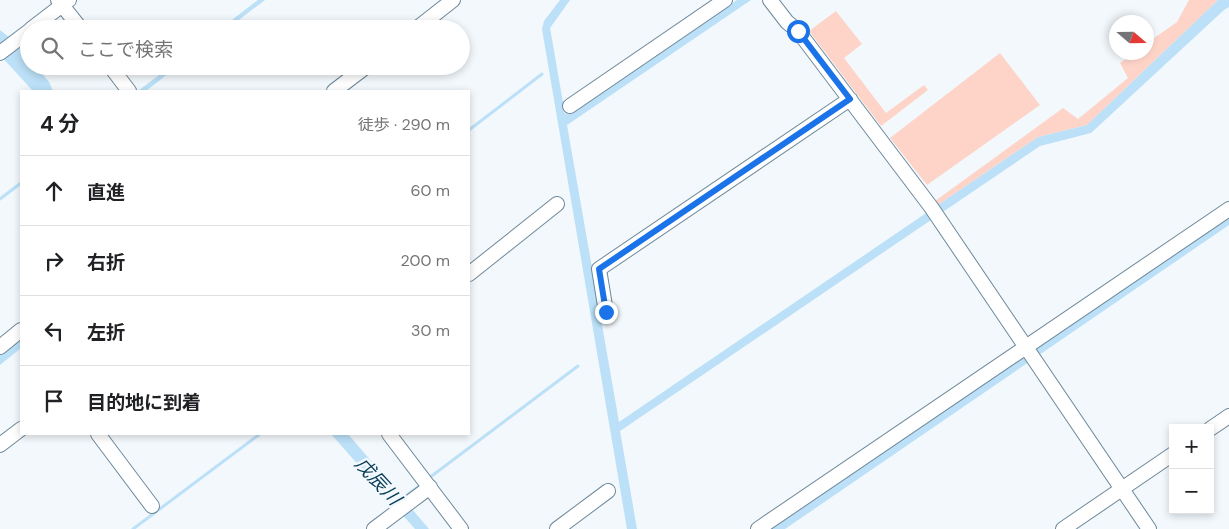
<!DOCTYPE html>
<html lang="ja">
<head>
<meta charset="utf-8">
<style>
	:root { --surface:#fff; --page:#f6f6f6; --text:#202124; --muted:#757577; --line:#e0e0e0 }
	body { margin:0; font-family:"DM Sans","Noto Sans JP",sans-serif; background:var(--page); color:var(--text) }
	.controls { position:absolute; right:15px; bottom:15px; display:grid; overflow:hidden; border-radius:0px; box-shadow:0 2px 8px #0003 }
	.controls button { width:45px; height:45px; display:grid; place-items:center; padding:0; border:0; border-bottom:1px solid var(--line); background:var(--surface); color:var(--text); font:25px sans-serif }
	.compass { position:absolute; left:1109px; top:15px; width:45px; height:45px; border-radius:50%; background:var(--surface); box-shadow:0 2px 8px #0003; rotate:110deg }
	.stop { position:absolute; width:15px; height:15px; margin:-11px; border:4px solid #1a73e8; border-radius:50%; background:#fff }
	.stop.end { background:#1a73e8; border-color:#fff; box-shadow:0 1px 5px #0008 }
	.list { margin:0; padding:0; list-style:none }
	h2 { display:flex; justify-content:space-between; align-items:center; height:65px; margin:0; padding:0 20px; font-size:21px }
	h2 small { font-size:16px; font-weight:400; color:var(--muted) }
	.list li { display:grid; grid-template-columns:32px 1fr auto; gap:15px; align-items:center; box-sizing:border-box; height:70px; padding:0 20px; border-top:1px solid var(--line) }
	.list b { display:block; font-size:19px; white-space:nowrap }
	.list em { font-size:16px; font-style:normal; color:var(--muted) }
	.icon { flex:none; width:28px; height:28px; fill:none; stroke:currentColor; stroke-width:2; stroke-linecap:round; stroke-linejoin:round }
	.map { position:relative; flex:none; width:1229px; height:529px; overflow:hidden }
	.search { position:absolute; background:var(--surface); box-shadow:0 2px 8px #0003; left:20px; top:20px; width:450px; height:55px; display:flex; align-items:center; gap:12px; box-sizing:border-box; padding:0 18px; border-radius:28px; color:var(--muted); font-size:19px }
	.panel { position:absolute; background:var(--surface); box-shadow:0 2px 8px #0003; left:20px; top:90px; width:450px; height:345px; border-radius:0px }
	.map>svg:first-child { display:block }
</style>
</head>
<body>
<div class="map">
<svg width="1229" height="529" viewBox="0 0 1229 529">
	<rect width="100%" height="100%" fill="#f2f8fc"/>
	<!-- green -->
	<path fill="#fed4c8" d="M1189,0h29l-131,125 -49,12 -100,68 -3,-4 128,-93 15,11 50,-41 -8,-15 14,-10 12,-1 1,-9 30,-21z
		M836,11l26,33 -18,14 42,55 38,-28 4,5 -47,36 -72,-95z
		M1000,53l40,52 -113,80 -37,-47z"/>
	<!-- water -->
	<path fill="#bbe0f7" d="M258,0h7l-38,29h-7z
		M560,0h10l-20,28 15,86 172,-114h14l-184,125 52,297 419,-285 49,-12 131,-125h11v7l-5,3 -133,123 -51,13 -420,285 17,98h-10l-85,-500 2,-8z
		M0,30l20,16 9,11v9h7l13,16 4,9h-20l-33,-36z
		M171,66h7l-32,25h-8z
		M1229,214v11l-444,304h-19z
		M21,335v13l-21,17v-14z
		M331,434h17l81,95h-14z"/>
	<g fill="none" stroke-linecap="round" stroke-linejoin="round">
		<!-- stream -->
		<path stroke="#bbe0f7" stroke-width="3" d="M469,130l73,-56
			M0,199l21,-16
			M429,478l149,-112
			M400,498h3l19,-14
			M133,529l127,-95"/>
		<!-- minor casing -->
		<g stroke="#6e899a" stroke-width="16">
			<path id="minor" d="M58,0l23,29
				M770,0l17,22 11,9 133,176 218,322
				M31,29l38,-29
				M416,29l37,-29
				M0,53l29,-22
				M110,66l19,25
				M334,91l33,-25
				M570,106l155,-106
				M469,274l88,-70
				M606,312l-7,-43 251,-170
				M0,347l21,-17
				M1210,429l19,-13
				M98,434l54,72
				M389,434l72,95
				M0,445l21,-16
				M374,529l56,-42
				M557,529l51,-38
				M758,529l471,-320
				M1063,529l110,-75"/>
		</g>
		<!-- minor -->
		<use href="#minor" stroke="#fff" stroke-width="14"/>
	</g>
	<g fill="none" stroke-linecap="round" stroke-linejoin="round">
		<!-- route -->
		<path stroke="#1a73e8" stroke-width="6" d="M606,312l-7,-43 251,-170 -52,-68"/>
	</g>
	<g text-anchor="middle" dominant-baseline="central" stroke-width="5" stroke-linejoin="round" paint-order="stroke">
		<!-- water labels -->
		<g font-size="19" font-style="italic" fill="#073d56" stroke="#f2f8fc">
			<text transform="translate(378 481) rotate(47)">戊辰川</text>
		</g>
	</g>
</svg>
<div class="controls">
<button>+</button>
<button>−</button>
</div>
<svg class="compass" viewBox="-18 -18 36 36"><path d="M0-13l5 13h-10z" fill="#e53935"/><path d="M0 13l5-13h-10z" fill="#757577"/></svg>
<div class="stop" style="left:798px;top:31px"></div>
<div class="stop end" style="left:606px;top:312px"></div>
<div class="search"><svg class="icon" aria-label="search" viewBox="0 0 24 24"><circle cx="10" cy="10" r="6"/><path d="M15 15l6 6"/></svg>ここで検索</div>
<section class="panel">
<h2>4 分<small>徒歩 · 290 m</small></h2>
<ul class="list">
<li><svg class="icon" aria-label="ahead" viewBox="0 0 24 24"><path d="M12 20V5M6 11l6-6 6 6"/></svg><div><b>直進</b></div><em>60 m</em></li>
<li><svg class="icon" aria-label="right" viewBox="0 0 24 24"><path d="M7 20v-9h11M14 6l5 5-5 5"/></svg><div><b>右折</b></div><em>200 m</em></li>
<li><svg class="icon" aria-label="left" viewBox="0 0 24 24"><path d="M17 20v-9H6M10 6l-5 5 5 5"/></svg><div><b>左折</b></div><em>30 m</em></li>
<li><svg class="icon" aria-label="arrive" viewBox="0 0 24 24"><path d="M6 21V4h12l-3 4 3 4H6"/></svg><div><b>目的地に到着</b></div></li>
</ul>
</section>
</div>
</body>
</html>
